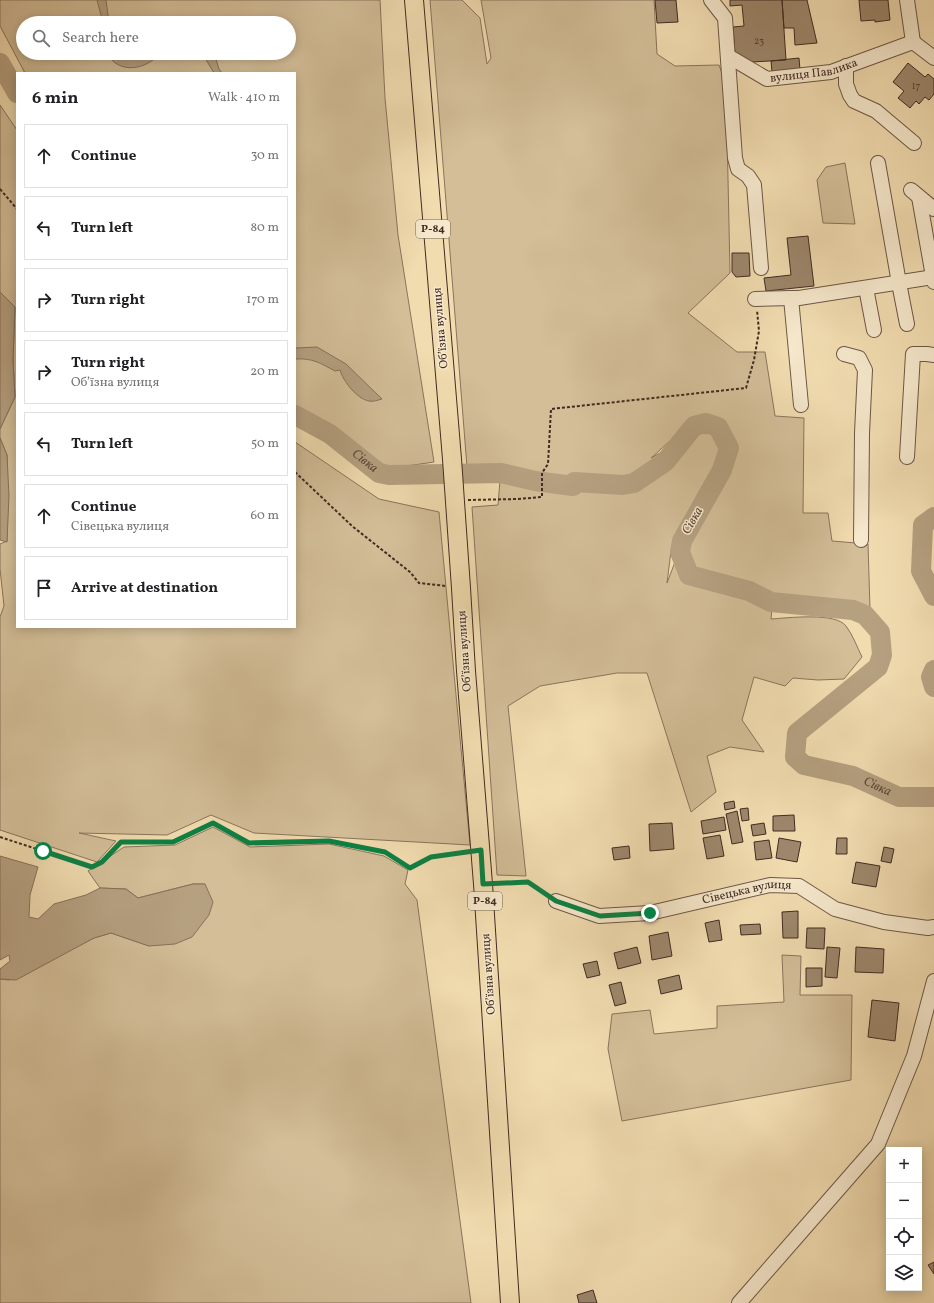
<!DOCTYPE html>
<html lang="en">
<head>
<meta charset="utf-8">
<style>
	:root { --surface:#fff; --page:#f2f2f2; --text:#202124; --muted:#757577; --line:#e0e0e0 }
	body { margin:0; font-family:Vollkorn,serif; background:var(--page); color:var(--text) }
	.controls { position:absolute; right:12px; bottom:12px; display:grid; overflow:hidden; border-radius:0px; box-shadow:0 2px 10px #0003 }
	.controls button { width:36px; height:36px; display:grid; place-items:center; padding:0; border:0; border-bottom:1px solid var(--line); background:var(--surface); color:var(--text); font:20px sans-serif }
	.stop { position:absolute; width:12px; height:12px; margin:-9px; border:3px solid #0b8043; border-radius:50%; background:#fff }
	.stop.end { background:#0b8043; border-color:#fff; box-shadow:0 1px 4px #0008 }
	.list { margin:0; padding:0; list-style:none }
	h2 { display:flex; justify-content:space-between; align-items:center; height:52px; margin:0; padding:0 16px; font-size:17px }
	h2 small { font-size:13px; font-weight:400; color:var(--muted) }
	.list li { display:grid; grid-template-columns:26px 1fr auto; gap:12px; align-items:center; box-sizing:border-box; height:64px; margin:0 8px 8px; padding:0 8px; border:1px solid var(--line); border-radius:0px }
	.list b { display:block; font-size:15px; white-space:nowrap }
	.list p { margin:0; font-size:13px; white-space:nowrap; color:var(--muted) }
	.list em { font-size:13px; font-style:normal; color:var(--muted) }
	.icon { flex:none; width:22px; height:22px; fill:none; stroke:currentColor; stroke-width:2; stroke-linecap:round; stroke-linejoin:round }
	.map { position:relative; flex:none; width:934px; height:1303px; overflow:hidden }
	.search { position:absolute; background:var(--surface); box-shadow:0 2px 10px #0003; left:16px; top:16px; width:280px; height:44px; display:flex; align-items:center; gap:10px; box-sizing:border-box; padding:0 14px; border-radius:22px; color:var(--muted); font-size:15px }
	.panel { position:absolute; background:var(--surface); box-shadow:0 2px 10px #0003; left:16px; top:72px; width:280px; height:556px; border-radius:0px }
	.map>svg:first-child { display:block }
</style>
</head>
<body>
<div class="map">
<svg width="934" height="1303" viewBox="0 0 934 1303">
	<rect width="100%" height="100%" fill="#f1dcb0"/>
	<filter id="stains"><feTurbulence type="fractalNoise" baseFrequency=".005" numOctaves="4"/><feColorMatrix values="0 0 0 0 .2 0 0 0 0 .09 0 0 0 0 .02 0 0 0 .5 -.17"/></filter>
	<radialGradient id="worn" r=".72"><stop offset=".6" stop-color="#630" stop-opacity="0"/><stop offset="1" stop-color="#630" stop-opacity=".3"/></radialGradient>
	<!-- green -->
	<path fill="#d3be98" stroke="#8a745d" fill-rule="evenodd" d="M0,0h380l5,98 13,137 36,227 -41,6 -10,-3 -48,-38 -40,-20v-334h-270l-25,-47zM23,23h266v30h-266z
		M430,0h32l18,18 7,46 4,-6 -10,-58h173l3,54 18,12 44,-1 7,19 4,189 -42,40 49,39h28l10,64 29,2 -1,95h25l4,28 36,3 2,65 -96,-12 -22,-10 -59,-16 -6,-21 48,-99 -11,-29h-33l-40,36 45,-25h16l11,15 -52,103 -4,32 8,-21 10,15 64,19 23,12 -1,11c16,-1 65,-7 75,7 7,9 11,21 16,31l-18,22 -26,1 -25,-2 -8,8 -31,-9 -12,43 22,32 -34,-5 -23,9 9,36 -25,20 -44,-139h-30l-77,13 -32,20 18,170 -29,-1 -25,-368 26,-2 2,-25 50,9 3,-11 -50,-10 -36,-1z
		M0,105l17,25v497h278v-185l84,57 60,13 31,333 -216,-12 -43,-18 -44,20 -88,-2 37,8 -19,21 -97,-32v-213l4,-11 -4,-37v-25l7,-3v-86l-7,-17v-9l15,-32 -2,-38 2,-52 -15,-15z
		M845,163l10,61 -32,-1 -6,-43 9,-13z
		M213,827l37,20 79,-3 55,12 24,14 -3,14 12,16 54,403h-471v-324l9,1 85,-42 17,-5 38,13 56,-62h-12l-55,14 -12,-9 -26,-1 -12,-17 36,-24 51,-2z
		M782,955l19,1 -1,39h52l-1,85 -229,41 -14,-72 4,-35 38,-4 4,24 63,-6v-22l67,-4z"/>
	<!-- water -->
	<path fill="#b5a080" stroke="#87715a" d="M97,0h9l3,23h-6z
		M107,53h10l2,3c14,1 27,-3 41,-3 -13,17 -42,22 -53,0z
		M202,53h12l5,16 3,4h-8z
		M0,292l15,15 -2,52 2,38 -15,32z
		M317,347l29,17 36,35c-4,1 -9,3 -13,2 -12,-2 -26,-20 -29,-31l-5,1c-15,-8 -22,-13 -40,-12v-11z
		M0,438l7,17 2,41 -2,46 -7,-2z
		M0,856l38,11 -8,28 -1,22 9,2 16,-15 32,-9 14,-7 26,1 12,9 55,-14h12l8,18 -4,13 -17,22 -17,7 -26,2 -38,-13 -17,5 -78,42 -16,-1v-10l10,-8 -1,-6 -9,5z"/>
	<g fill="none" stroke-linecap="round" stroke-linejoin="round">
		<!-- river -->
		<g stroke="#b5a080" stroke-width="20">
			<path d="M0,63l17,30"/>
			<path id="s1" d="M295,415l35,19 49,39 10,2 112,-2 34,8 38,5 1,-4 49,3 11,-2 31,-21 29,-36 12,-3 12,4 11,21 -7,22 -40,71 -2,11 9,23 60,16 22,11 82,8 12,5 15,17 2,23 -4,12 -81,66 -2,24 9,8 49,11 46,21h35"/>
			<path d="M934,517l-11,8 -2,46 13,25"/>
			<path d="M934,670l-3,7 3,10"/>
		</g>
	</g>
	<!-- building -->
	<path fill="#9d876c" stroke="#412b22" d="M655,0h21l2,22 -21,1z
		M730,0h52l4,60 -34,2 -13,-8h-4l-2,-27 11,-1 -2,-21 -12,1z
		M782,0h25l10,43 -22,2 -1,-17h-10z
		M859,0h29l2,20 -15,2v-2l-14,1z
		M799,58l1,12 -28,2 -1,-11z
		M908,63l17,14 3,-3 6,5v15l-5,6 -4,-3 -6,7 -3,-3 -6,7 -12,-10 6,-7 -11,-9z
		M808,236l6,50 -48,5 -2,-13 27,-3 -4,-37z
		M732,253h17l1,23 -14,1 -4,-5z
		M734,801l1,7 -10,2 -1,-7z
		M748,808l1,12 -7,1 -2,-12z
		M737,811l6,31 -11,2 -6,-30z
		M794,815l1,16h-22v-15z
		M724,817l2,13 -23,4 -2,-13z
		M672,823l2,26 -24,2 -1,-27z
		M764,823l2,11 -13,2 -2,-11z
		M720,835l4,21 -17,3 -4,-21z
		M779,838l22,4 -4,20 -21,-4z
		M837,838h10v16h-11z
		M769,840l3,18 -16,2 -2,-18z
		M629,846l1,12 -16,2 -2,-12z
		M884,847l10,2 -3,14 -10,-2z
		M856,862l24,4 -4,21 -24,-4z
		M798,911v27h-15l-1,-26z
		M719,920l3,20 -13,2 -4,-19z
		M760,924l1,10 -20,1 -1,-10z
		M807,928h18l-1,21 -18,-1z
		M668,932l4,24 -20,4 -3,-24z
		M637,947l4,16 -23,6 -4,-16z
		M827,947l13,1 -3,30 -12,-1z
		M856,947l28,2 -1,24 -28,-1z
		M597,961l3,14 -13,3 -4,-14z
		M806,968h16v18l-16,1z
		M679,975l3,14 -21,5 -3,-14z
		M621,982l5,21 -11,3 -6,-21z
		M872,1000l27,3 -4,38 -27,-4z
		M934,1262v12l-6,-9z
		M593,1290l4,13h-18l-2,-8z"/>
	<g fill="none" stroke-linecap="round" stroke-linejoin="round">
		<!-- minor casing -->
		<g stroke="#6d5746" stroke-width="16">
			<g id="minor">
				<path d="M711,0l14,18 10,140 3,11 10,7 6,9 7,83"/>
				<path d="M907,0l6,42"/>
				<path d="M913,42l21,16"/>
				<path id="s2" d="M728,56l39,23 64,-7 82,-30"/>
				<path d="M846,66v18l4,11 4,6 22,10 38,32"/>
				<path d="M878,163l21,120 8,41"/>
				<path d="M911,190l23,19"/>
				<path d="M919,197l15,85"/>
				<path d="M866,288l8,42"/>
				<path d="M755,299l36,-1"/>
				<path d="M844,354l15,4 6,12 -3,63 -1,107"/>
				<path d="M801,405l-10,-107h8l135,-21"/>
				<path d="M907,457l6,-103h14l7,1"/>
				<path id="s3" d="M556,901l43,15 51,-3 120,-28 29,1 36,23 49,13 44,6 6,-1"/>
				<path d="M739,1303l139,-159 36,-88 20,-75"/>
			</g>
		</g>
		<!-- major casing -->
		<g stroke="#412b22" stroke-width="20">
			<path id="major" d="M414,0l38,459 9,129 5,83 17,213 27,419"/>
		</g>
		<!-- path -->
		<path stroke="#412b22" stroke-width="2" stroke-dasharray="3 2" stroke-linecap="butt" d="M0,189l17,20
			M295,472l57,54 58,46 9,11 27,3
			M468,500l50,-1 24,-2v-24l6,-9 3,-55 195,-21 8,-28 5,-29 -2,-21
			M0,837l92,30 10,-5 19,-20h52l40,-19 36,20 80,-2 56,11 25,16 21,-11 35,-5
			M497,883l31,-1 18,12"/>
		<!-- minor -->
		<use href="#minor" stroke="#f6e8cc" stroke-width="14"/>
		<!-- major -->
		<use href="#major" stroke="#f1dcb0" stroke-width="18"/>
	</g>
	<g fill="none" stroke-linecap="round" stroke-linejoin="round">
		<!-- route -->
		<path stroke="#0b8043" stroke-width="5" d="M43,851l49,16 10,-5 19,-20h52l40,-19 36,20 80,-2 56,11 25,16 21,-11 50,-7 2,34 45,-2 28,19 44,15 50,-3"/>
	</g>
	<g text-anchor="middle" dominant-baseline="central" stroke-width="3" stroke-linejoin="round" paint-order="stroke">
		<!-- number labels -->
		<g font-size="10" fill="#584234">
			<text x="759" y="41">23</text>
			<text x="916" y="86">17</text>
		</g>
		<!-- shield labels -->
		<g fill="#f6e8cc" stroke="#776455" stroke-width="1">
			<rect x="416" y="220" width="34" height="18" rx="3"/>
			<rect x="468" y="892" width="34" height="18" rx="3"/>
		</g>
		<g font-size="11" font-weight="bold" fill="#412b22">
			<text x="433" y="229">Р-84</text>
			<text x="485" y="901">Р-84</text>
		</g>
		<!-- street labels -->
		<g font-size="12" fill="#412b22" stroke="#f6e8cc">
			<text stroke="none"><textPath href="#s2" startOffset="93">вулиця Павлика</textPath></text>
			<text transform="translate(441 328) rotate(-95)">Обʼїзна вулиця</text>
			<text transform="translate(465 651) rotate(-94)">Обʼїзна вулиця</text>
			<text stroke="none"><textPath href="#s3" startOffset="196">Сівецька вулиця</textPath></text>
			<text transform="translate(489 974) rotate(-94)">Обʼїзна вулиця</text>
		</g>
		<!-- water labels -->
		<g font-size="13" font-style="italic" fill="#5e483a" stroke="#f6e8cc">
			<text stroke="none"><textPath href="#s1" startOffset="84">Сівка</textPath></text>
			<text transform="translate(693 521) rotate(-61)">Сівка</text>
			<text stroke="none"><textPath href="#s1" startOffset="1093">Сівка</textPath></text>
		</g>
	</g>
	<rect width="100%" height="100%" filter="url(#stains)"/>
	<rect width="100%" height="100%" fill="url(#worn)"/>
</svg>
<div class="controls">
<button>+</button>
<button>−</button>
<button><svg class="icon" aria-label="locate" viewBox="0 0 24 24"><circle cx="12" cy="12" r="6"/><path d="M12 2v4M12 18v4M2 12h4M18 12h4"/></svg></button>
<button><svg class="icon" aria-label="layers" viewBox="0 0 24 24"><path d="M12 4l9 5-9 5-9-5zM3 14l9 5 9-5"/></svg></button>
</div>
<div class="stop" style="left:43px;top:851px"></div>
<div class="stop end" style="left:650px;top:913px"></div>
<div class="search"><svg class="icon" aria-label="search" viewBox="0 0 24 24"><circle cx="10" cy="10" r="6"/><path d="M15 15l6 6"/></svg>Search here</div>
<section class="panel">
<h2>6 min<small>Walk · 410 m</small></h2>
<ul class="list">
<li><svg class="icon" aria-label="ahead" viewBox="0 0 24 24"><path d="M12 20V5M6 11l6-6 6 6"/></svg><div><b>Continue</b></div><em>30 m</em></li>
<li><svg class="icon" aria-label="left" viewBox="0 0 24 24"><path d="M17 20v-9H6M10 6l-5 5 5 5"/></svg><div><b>Turn left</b></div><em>80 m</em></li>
<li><svg class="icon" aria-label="right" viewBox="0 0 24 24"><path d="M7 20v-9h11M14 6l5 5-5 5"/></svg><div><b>Turn right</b></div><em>170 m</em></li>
<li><svg class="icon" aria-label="right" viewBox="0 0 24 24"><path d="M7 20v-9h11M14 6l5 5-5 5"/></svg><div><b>Turn right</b><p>Обʼїзна вулиця</p></div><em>20 m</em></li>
<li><svg class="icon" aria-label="left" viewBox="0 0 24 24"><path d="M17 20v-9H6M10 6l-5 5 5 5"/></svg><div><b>Turn left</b></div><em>50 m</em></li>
<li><svg class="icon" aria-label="ahead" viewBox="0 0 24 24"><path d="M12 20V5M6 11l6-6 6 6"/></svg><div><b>Continue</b><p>Сівецька вулиця</p></div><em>60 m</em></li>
<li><svg class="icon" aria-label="arrive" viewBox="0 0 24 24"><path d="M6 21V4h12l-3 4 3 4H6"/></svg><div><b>Arrive at destination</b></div></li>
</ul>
</section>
</div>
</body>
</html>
